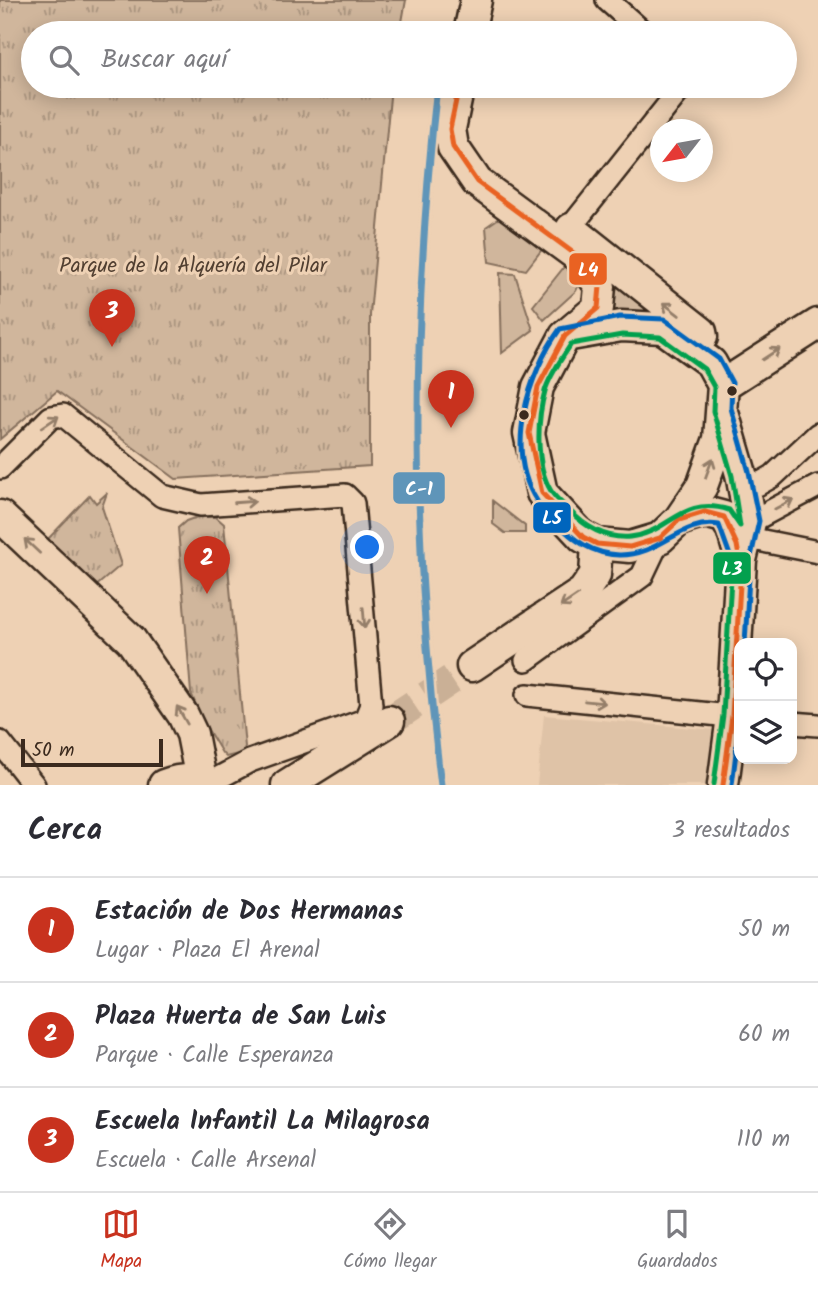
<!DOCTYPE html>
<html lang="es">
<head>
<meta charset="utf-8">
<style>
	:root { --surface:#fff; --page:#f2f2f3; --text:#2b2b33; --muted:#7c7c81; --line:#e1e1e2; --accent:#c8321e }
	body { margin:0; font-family:Kalam,sans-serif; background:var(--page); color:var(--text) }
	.controls { position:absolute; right:21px; bottom:21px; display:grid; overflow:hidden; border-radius:14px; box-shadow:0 4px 18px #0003 }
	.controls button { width:63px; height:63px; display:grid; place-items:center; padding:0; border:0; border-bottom:2px solid var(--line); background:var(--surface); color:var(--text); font:35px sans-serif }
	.compass { position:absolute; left:650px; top:119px; width:63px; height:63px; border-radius:50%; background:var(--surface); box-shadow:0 4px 18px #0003; rotate:239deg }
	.scale { position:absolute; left:21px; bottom:18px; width:142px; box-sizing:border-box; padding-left:7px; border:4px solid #3b2a1e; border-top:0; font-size:19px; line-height:24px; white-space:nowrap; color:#3b2a1e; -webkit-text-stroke:5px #eed1b4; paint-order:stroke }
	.you { position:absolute; left:368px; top:548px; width:24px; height:24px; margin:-18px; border:5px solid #fff; border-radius:50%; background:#1a73e8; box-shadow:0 0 0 10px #1a73e833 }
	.badge { display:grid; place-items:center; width:46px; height:46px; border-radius:50%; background:var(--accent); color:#fff; font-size:23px; font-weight:700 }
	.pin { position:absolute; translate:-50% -58px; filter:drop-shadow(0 2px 4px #0008) }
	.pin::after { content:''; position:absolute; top:37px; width:24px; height:21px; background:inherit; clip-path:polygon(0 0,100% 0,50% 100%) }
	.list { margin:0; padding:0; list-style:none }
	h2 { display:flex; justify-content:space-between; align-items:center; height:91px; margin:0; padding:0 28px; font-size:30px }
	h2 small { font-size:23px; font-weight:400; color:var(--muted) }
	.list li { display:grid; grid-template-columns:46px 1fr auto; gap:21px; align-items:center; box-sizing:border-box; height:105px; padding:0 28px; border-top:2px solid var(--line) }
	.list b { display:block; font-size:26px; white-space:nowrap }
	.list p { margin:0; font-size:23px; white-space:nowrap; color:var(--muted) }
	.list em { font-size:23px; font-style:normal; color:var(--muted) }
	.icon { flex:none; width:38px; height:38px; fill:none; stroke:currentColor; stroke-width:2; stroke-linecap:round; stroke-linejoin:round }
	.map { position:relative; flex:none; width:818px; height:785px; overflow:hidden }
	.search { position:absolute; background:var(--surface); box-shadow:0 4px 18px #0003; left:21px; right:21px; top:21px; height:77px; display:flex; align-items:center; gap:18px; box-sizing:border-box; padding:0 24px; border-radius:38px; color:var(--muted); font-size:26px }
	.sheet { height:406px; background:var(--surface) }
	nav { display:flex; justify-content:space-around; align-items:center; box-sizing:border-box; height:98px; border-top:2px solid var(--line); background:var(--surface); font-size:19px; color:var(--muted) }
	nav a { display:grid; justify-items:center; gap:4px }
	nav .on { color:var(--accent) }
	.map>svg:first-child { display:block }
</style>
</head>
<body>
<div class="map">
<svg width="818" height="785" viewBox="0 0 818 785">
	<defs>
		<pattern id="grass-tufts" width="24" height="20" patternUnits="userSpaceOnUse" patternTransform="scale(1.75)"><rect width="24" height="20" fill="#d0b69c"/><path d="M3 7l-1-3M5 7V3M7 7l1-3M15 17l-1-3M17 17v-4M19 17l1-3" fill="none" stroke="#aa947f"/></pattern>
	</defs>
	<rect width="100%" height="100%" fill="#eed1b4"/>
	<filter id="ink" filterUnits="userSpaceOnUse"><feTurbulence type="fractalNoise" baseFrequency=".0143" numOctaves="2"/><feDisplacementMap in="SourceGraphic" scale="14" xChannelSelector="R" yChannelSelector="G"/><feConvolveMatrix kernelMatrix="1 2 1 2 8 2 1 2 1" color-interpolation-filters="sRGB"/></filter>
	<g filter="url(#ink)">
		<!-- built -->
		<path fill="#dfc3a7" d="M544,715l171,15 -6,55h-172z"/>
		<!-- grass -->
		<path fill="url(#grass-tufts)" stroke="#86705d" stroke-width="2" d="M0,0h406l-6,33h-367v53h358l-21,229v151l-194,13 -119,-88 -57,48z
			M107,493l-5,14 19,58 -27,23 -47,-48 43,-45 6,8z
			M200,516l16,1 8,7 21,223 -3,6 -16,4 -4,-4 -20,-33 -11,-27 -13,-165 8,-7z"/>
		<!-- garden -->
		<path fill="#d0b69c" stroke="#86705d" stroke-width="2" d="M512,215l35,28 -21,27 -37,-8 -3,-35 13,-9z
			M568,262l14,16 -6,13 -32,29 -11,-14z
			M608,272l62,43 -68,4z
			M500,273l15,1 18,56 -31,23z
			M493,501l32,25v7h-20l-12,-9z"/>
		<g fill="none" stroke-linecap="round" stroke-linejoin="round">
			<!-- secondary-tunnel -->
			<path stroke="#cab096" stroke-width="30" stroke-dasharray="30 15" stroke-linecap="butt" d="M389,721l83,-55"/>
			<!-- street casing -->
			<g stroke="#3b2a1e" stroke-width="26">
				<path id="street" d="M607,0l37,33
					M570,228l113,-142
					M0,468l51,-51 12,-2 99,81 39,9 144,-10 8,8 18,202 -6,15 -115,41 -41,22
					M741,474l16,11 16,-9 45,-42
					M750,522l68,-36
					M748,538l70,14
					M526,660l116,-84 18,-38
					M527,695l212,22
					M792,723l26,2
					M0,742l34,43"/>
			</g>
			<!-- secondary casing -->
			<g stroke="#3b2a1e" stroke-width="35">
				<path id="secondary" d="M469,33l7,-33
					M459,86l-9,43 3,18 24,35 102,75 21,29 -2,22 -33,28 -27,51 -9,46 13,60 41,44 14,7 33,3 30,-9 19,-18 23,-34 17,-47 4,-54 -12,-22 -48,-35 -42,-2 -56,10
					M571,229l130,103 1,5
					M723,385l95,-61
					M0,516l131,124 52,75 9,19 9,46
					M679,520l26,-8 19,5 8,12 9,31
					M472,666l111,-74 12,-17 2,-31
					M164,785c16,-6 32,-8 48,0
					M287,785l102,-64
					M723,785l9,-69 9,-156 9,-38 -9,-48 -17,-58"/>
			</g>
			<!-- street -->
			<use href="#street" stroke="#eed1b4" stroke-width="21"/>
			<!-- secondary -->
			<use href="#secondary" stroke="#eed1b4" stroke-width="30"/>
			<!-- bus-1 casing -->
			<g stroke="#eed1b4" stroke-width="10">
				<path id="bus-1" d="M459,86l-9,43 3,18 24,35 102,75 21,29 -2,22 -33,28 -27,51 -9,46 13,60 41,44 14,7 33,3 30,-9 19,-18 26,-8 19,5 13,28 4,23 -9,148 -9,69"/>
			</g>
			<!-- bus-2 casing -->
			<g stroke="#eed1b4" stroke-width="10">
				<path id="bus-2" d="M732,561l-13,-36c-39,-6 -58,31 -100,30 -27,-1 -46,-15 -64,-34 -6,-7 -14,-12 -18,-20 -33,-50 -9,-128 23,-172l60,-12 44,2 55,40 13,24 -1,25 18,64 10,49 -9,40 -5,82
					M732,785l7,-57"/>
			</g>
			<!-- bus-3 casing -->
			<g stroke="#eed1b4" stroke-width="10">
				<path id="bus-3" d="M622,335l38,2 44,32 10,18 -1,24 19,65 8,50 -11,-16c-48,-15 -59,23 -99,27 -25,2 -44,-9 -61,-27 -6,-6 -14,-12 -18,-19 -16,-26 -14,-72 -6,-100 5,-17 17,-32 26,-47z
					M714,784l9,-69 9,-154"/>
			</g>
			<!-- bus-1 -->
			<use href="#bus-1" stroke="#e96222" stroke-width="5"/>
			<!-- bus-2 -->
			<use href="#bus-2" stroke="#0065bd" stroke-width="5"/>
			<!-- bus-3 -->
			<use href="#bus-3" stroke="#03a04e" stroke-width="5"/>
			<!-- rail-1 casing -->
			<g stroke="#eed1b4" stroke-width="12">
				<path id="rail-1" d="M437,86c-26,238 -26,461 4,699"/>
			</g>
			<!-- rail-1 -->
			<use href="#rail-1" stroke="#5f95b9" stroke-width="7"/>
		</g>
		<!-- one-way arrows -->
		<defs><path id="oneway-shaft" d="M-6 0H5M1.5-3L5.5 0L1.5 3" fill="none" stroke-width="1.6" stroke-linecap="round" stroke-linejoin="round" transform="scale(1.75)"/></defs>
		<g stroke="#947e69">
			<use href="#oneway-shaft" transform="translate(671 309) rotate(-142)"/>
			<use href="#oneway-shaft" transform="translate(771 354) rotate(-33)"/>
			<use href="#oneway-shaft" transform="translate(50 422) rotate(-34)"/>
			<use href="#oneway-shaft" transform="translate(709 468) rotate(-70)"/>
			<use href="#oneway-shaft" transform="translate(245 502) rotate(-4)"/>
			<use href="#oneway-shaft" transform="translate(784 504) rotate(-28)"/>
			<use href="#oneway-shaft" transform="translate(32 546) rotate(-137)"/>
			<use href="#oneway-shaft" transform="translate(569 601) rotate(146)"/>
			<use href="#oneway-shaft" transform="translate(364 618) rotate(85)"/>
			<use href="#oneway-shaft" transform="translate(595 702) rotate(6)"/>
			<use href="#oneway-shaft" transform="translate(182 715) rotate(-120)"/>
		</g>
	</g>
	<!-- markers -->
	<g fill="#3b2a1e" stroke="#eed1b4" stroke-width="2.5">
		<circle cx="732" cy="391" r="6"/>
		<circle cx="524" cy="415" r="6"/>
	</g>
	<g text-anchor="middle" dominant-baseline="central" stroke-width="6" stroke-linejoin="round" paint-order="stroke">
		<!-- park labels -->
		<g font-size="21" fill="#513f31" stroke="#eed1b4">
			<text x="193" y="266">Parque de la Alquería del Pilar</text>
		</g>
	</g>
	<g stroke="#eed1b4" stroke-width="2.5">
		<rect x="568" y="252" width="40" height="34" rx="7" fill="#e96222"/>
		<rect x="392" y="471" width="54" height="34" rx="7" fill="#5f95b9"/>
		<rect x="532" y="501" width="40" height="33" rx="7" fill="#0065bd"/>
		<rect x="712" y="551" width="40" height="34" rx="7" fill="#03a04e"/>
	</g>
	<g font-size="19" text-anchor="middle" font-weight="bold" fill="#fff">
		<text x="588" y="276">L4</text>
		<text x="419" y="495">C-1</text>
		<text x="552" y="524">L5</text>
		<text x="732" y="575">L3</text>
	</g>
</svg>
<div class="controls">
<button><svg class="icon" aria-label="locate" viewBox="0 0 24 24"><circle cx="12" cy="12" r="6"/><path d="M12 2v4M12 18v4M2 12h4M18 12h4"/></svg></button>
<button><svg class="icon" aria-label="layers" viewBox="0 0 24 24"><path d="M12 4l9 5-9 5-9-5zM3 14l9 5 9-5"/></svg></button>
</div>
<svg class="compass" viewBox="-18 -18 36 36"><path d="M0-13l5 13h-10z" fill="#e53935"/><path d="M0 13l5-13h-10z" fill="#7c7c81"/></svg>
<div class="scale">50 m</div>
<div class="you"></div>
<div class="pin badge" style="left:451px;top:428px">1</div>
<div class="pin badge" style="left:207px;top:594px">2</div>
<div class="pin badge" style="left:112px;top:347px">3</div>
<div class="search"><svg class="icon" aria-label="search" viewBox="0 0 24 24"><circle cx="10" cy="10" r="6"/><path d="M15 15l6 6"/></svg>Buscar aquí</div>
</div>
<section class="sheet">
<h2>Cerca<small>3 resultados</small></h2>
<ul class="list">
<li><span class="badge">1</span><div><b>Estación de Dos Hermanas</b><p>Lugar · Plaza El Arenal</p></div><em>50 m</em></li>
<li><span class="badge">2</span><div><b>Plaza Huerta de San Luis</b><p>Parque · Calle Esperanza</p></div><em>60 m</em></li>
<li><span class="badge">3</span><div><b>Escuela Infantil La Milagrosa</b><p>Escuela · Calle Arsenal</p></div><em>110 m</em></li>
</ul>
</section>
<nav>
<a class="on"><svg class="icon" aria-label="map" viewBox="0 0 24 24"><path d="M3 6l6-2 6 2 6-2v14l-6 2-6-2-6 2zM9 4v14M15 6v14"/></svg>Mapa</a>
<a><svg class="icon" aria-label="directions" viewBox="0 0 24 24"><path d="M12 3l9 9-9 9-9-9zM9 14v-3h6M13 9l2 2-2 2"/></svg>Cómo llegar</a>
<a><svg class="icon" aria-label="saved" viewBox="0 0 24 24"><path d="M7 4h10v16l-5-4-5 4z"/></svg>Guardados</a>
</nav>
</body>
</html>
